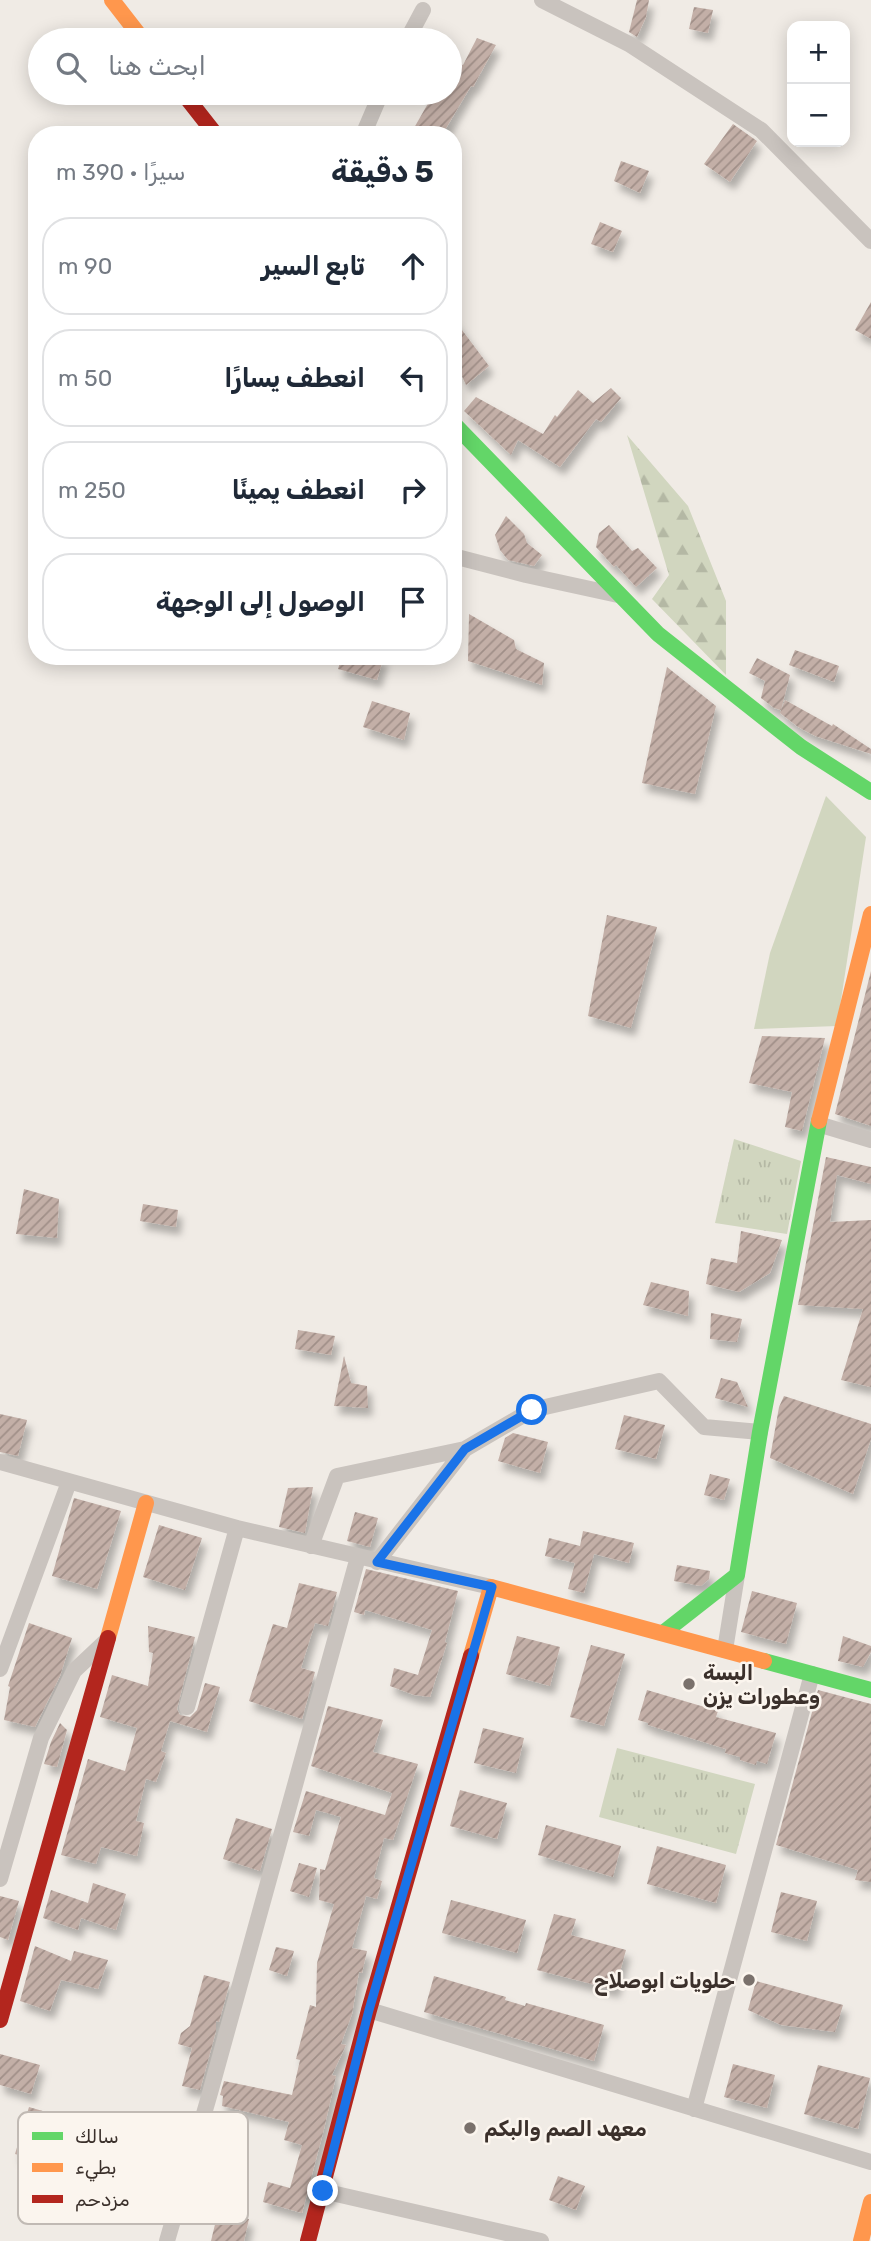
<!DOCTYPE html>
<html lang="ar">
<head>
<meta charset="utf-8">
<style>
	:root { --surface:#fff; --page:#f6f6f7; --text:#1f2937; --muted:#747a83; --line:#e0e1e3 }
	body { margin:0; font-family:Rubik,Vazirmatn,sans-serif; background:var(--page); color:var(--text); direction:rtl }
	.controls { position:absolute; right:21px; top:21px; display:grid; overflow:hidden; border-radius:14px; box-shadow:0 4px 18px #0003 }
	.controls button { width:63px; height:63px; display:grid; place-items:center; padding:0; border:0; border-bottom:2px solid var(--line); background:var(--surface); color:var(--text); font:35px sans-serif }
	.stop { position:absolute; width:21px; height:21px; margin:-16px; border:5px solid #1a73e8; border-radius:50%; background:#fff }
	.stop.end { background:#1a73e8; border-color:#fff; box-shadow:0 2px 7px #0008 }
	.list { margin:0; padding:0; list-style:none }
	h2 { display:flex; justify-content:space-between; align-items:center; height:91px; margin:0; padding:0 28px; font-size:30px }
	h2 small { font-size:23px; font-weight:400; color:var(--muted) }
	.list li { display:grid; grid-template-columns:46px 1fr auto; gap:21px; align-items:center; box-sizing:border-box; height:98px; margin:0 14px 14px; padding:0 14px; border:2px solid var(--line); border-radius:28px }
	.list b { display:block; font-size:26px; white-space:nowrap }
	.list em { font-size:23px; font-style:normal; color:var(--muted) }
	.icon { flex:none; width:38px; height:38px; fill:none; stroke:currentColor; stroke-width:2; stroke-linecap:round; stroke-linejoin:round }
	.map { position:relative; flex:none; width:871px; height:2241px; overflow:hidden; direction:ltr }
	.search { position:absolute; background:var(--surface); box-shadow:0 4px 18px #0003; left:28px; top:28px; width:434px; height:77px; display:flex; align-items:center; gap:18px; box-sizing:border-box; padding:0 24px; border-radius:38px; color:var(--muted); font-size:26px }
	.panel { position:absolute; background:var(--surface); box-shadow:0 4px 18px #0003; left:28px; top:126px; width:434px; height:539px; border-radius:28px; direction:rtl }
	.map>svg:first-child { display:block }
</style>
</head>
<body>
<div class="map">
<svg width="871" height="2241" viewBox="0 0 871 2241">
	<defs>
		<pattern id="forest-firs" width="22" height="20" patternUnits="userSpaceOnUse" patternTransform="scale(1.75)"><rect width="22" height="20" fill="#d1d6bf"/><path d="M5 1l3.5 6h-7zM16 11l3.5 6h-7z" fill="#b4b8a4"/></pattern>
		<pattern id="park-tufts" width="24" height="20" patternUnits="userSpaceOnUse" patternTransform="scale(1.75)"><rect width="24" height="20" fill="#d1d6bf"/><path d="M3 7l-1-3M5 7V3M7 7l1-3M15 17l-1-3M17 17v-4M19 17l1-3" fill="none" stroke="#b4b8a4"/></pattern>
		<pattern id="building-hatch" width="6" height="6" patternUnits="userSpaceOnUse" patternTransform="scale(1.75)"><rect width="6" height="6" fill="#c3afa7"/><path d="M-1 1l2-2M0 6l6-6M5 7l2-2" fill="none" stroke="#a08f88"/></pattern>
		<filter id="shadow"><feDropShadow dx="4.5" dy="8" stdDeviation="3.5" flood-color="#0004"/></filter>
	</defs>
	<rect width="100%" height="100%" fill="#f0ebe5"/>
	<!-- grass -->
	<path fill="#d1d6bf" d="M826,796l40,41 -29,189 -83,3 16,-76z"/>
	<!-- forest -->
	<path fill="url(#forest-firs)" d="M627,435l61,71 38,95v74l-74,-76 17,-24z"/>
	<!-- park -->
	<path fill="url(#park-tufts)" d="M734,1139l67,22 -14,73 -72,-11z
		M617,1748l138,36 -19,70 -137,-37z"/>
	<!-- building -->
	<path fill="url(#building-hatch)" filter="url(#shadow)" d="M637,0h12l-3,17 -9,20 -8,-5z
		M694,7l19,3 -5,23 -19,-4z
		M477,38l19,7 -23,42 -2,-1 -29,49h-32l24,-42h16v-33l13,5z
		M733,124l24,17 -27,41 -26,-18z
		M621,161l28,10 -9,22 -26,-12z
		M600,222l22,9 -9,21 -22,-8z
		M871,302v37l-16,-9z
		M453,318l36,48 -23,19 -13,-28z
		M611,388l10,10 -20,24 -5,-3 -36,48 -42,-27 -7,15 -47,-44 12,-14 67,37 12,-19 2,2 21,-27 15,13z
		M506,516l18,18 3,9 15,12 -8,11 -26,-6 -8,-10 -5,-15z
		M609,525l23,26 6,-3 19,20 -21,19 -20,-22 -2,2 -18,-20 3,-14z
		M469,614l45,26 2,9 28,14 -2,22 -74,-24z
		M795,650l44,16 -5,16 -45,-17z
		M342,656h42l-7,24 -39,-11z
		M757,658l33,17 -9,35 -7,-2 -13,-10 4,-17 -16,-8z
		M667,667l49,39 -21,88 -53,-11z
		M785,700l47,26 1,-2 38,25v5l-56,-18 -17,-9 -18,-14z
		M372,701l38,12 -6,27 -41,-13z
		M607,915l50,12 -26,101 -43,-12z
		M871,971v155l-36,-12z
		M762,1036l63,2 -23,93 -17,-4 7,-35 -43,-9z
		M826,1157l45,10v17l-34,-9 -7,47 41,-2v167l-30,-7 22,-71 -65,-4z
		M24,1189l35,10 -2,39 -41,-4z
		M143,1204l35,6 -2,17 -36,-6z
		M741,1231l41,9 -12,33 -31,19 -33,-8 5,-26 26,5z
		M651,1282l38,9 -1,25 -45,-11z
		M711,1313l31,6 -5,23 -27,-3z
		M298,1330l37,6 -4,19 -36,-6z
		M344,1356l7,27 16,3 1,22 -34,-2z
		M721,1378l16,4 11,25 -33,-9z
		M784,1396l87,28v15l-18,55 -83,-36 9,-51z
		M0,1414l27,6 -9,36 -18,-4z
		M624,1415l41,10 -9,34 -41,-10z
		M513,1433l35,9 -8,31 -42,-12 7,-23z
		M710,1474l20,5 -6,21 -20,-5z
		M313,1487l-8,46 -26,-6 9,-39z
		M74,1498l47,13 -24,78 -45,-13z
		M355,1512l23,6 -8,29 -23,-6z
		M159,1525l43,13 -17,52 -42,-13z
		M583,1531l51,12 -5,20 -35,-9 -10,39 -16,-4 7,-26 -30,-7 4,-18 31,8z
		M677,1565l33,6 -1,8 -8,7 -27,-5z
		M366,1569l92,22 -13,51 2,1 -17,54 -16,-2 -24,-9 4,-18 24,7 14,-45 -67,-20 -1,5 -10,-3z
		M299,1583l38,9 -9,34 -13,-3 -14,45 14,4 -13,47 -53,-18 24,-77 14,4z
		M752,1591l45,12 -11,41 -45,-12z
		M29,1623l43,15 -12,38 -25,51 -31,-7 6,-33 -2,-1z
		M148,1626l47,11 -18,72 3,6 10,2 7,-7 8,-27 15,4 -13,45 -37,-11 -9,30 5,2 -10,29 -10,-3 -10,42 8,2 -7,33 -36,-9 -5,17 -35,-9 27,-96 37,12 12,-43 -37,-11 12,-42 36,11 5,-33 -4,-1z
		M517,1636l43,11 -10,39 -44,-12z
		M843,1636l28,10v6l-8,15 -25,-6z
		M591,1645l34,9 -21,72 -34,-9z
		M647,1690l71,21 -2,6 60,16 -9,31 -10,-3 -1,4 -16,-5v-3l-15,-4 1,-4 -78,-24v-2l-10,-3z
		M818,1690l53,14v178l-16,-2 3,-10 -82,-25z
		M328,1706l55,14 -10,32 45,12 -25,76 -9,-2 -10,40 8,3 -5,18 -11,-3 -14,52 15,3 -5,22 -3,-1 -7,42 -11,30 5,1 -14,30 4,1 -12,53 -22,84 -39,-11 5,-20 22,6 12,-43 -18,-5 5,-18 -67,-16 1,-10 -3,-1 4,-14 68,14 8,-35 -4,-1 14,-54 6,2 1,-44 17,-59 -15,-4 1,-31 5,1 16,-53 -25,-7 -7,26 -16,-4 13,-41 79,24 7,-22 -81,-27z
		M60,1723l7,7 -10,37 -13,-3 7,-22z
		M483,1728l41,10 -8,35 -42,-10z
		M460,1790l47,13 -10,36 -47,-13z
		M236,1818l36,11 -12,42 -37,-12z
		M546,1825l75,21 -8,31 -75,-22z
		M657,1846l69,19 -10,38 -69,-19z
		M299,1863l18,5 -8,29 -19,-6z
		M93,1883l33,11 -10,36 -35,-12 -3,12 -35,-12 8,-28 37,13z
		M781,1892l36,9 -10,40 -36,-9z
		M0,1896l19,5 -11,39 -8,-3z
		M451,1900l75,20 -9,33 -75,-20z
		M554,1914l22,5 -5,16 55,15 -11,40 -78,-20z
		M35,1946l36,15 3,-10 34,9 -10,29 -37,-9 -11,31 -30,-10z
		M276,1947l18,4 -7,25 -18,-6z
		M204,1975l26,7 -11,40 -3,-1v10l-16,59 -18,-4 10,-38 -14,-4 3,-11 9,-7z
		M434,1976l72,21 -1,3 20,6 1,-3 78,22 -10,36 -170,-49z
		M756,1981l87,24 -8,27 -54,-7 -33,-15z
		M0,2054l40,11 -9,29 -31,-9z
		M733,2064l42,11 -8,33 -43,-11z
		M818,2065l52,13 -12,51 -54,-15z
		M29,2107l41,12 -14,46 -41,-11z
		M558,2176l27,10 -9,24 -27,-10z
		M218,2212l31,7 -5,22h-33z"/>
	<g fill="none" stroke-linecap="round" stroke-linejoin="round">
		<!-- street -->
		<path stroke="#c9c3be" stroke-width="16" d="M542,0l87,44 132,86 110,111
			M407,40l16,-30
			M363,135l18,-42
			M453,556l73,19 92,20
			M818,1124l53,16
			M0,1462l237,66 254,59
			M311,1546l26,-70 128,-27
			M377,1562l88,-113 67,-39 127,-29 45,46 56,5
			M725,1650l12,-75
			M0,1669l69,-187
			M187,1707l50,-179
			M0,1879l41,-141 33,-67 33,-31
			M369,2010l502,152
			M694,2109l118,-435
			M323,2191l218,50
			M167,2241l43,-148 148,-536"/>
		<!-- fast -->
		<path stroke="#63d668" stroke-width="16" d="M453,423l205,211 143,113 70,45
			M663,1633l74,-58 23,-143 59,-311
			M764,1661l107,29"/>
		<!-- slow -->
		<path stroke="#ff974d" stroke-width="16" d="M112,0l31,40
			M819,1121l52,-207
			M108,1638l38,-135
			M471,1656l20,-69 273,74
			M861,2241l10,-39"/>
		<!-- jam -->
		<path stroke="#b3261e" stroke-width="16" d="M183,93l33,42
			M0,2020l108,-382
			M308,2241l61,-231 102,-354"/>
	</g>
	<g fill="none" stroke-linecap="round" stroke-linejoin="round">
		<!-- route -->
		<path stroke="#1a73e8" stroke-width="9" d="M323,2191l46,-181 123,-423 -115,-25 88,-113 67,-39"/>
	</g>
	<!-- markers -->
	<g fill="#7a716c" stroke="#fbf5ee" stroke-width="2.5">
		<circle cx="689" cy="1684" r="7"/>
		<circle cx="749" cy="1980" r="7"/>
		<circle cx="470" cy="2128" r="7"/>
	</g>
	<g text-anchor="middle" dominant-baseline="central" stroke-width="5" stroke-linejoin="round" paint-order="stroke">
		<!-- poi labels -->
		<g font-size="21" font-weight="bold" fill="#3b302b" stroke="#fbf5ee" text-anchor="start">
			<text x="703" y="1672">البسة<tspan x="703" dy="24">وعطورات يزن</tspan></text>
			<text x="735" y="1980" text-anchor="end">حلويات ابوصلاح</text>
			<text x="484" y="2128">معهد الصم والبكم</text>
		</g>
	</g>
	<!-- legend -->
	<rect x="18" y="2112" width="230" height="112" rx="10" fill="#fbf5ee" stroke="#c1bab4" stroke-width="2"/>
	<rect x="32" y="2132" width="31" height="8" fill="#63d668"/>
	<rect x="32" y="2163" width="31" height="9" fill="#ff974d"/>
	<rect x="32" y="2195" width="31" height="8" fill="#b3261e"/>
	<g font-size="19" fill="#3b302b">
		<text x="75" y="2143">سالك</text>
		<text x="75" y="2174">بطيء</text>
		<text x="75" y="2206">مزدحم</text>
	</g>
</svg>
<div class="controls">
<button>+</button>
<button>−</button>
</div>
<div class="stop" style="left:532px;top:1410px"></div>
<div class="stop end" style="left:323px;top:2191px"></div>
<div class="search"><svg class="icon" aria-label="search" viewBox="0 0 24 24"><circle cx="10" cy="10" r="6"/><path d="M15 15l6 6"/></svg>ابحث هنا</div>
<section class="panel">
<h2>5 دقيقة<small>سيرًا · 390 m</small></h2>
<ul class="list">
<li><svg class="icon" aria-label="ahead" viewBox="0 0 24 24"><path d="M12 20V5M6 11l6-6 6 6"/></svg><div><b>تابع السير</b></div><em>90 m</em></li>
<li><svg class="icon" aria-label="left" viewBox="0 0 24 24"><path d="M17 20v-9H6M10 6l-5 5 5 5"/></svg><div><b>انعطف يسارًا</b></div><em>50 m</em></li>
<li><svg class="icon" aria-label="right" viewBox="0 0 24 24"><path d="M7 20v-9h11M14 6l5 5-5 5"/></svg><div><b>انعطف يمينًا</b></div><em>250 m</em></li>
<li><svg class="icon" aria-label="arrive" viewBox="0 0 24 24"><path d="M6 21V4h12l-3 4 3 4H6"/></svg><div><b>الوصول إلى الوجهة</b></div></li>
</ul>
</section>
</div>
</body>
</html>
